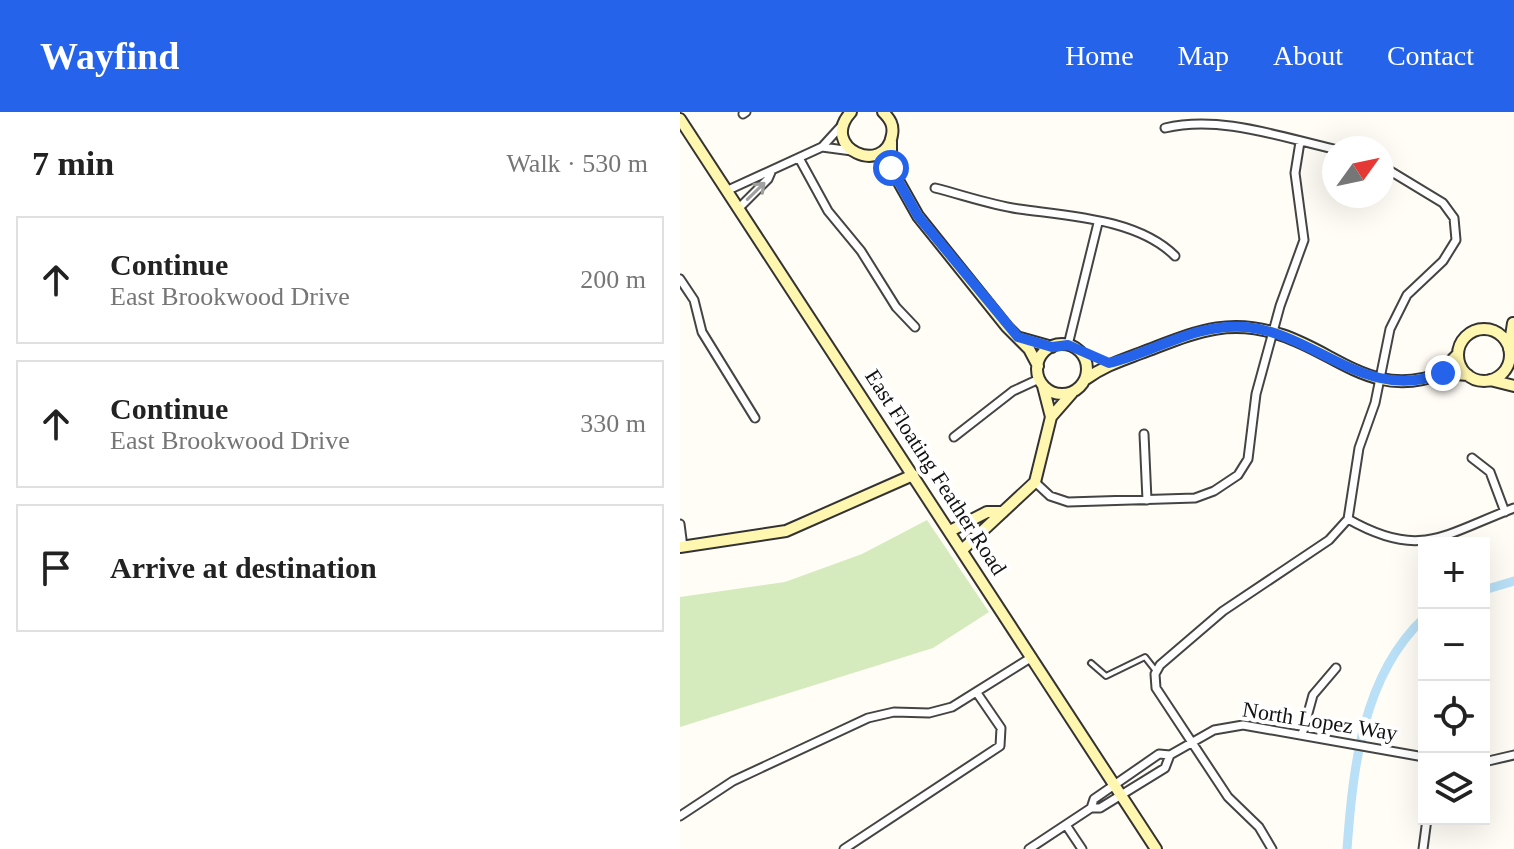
<!DOCTYPE html>
<html lang="en">
<head>
<meta charset="utf-8">
<style>
	:root { --surface:#fff; --page:#f6f6f6; --text:#222; --muted:#767676; --line:#e0e0e0; --accent:#2563eb }
	body { margin:0; font-family:"Times New Roman",serif; background:var(--page); color:var(--text) }
	.controls { position:absolute; right:24px; bottom:24px; display:grid; overflow:hidden; border-radius:0px; box-shadow:0 8px 32px #0002 }
	.controls button { width:72px; height:72px; display:grid; place-items:center; padding:0; border:0; border-bottom:2px solid var(--line); background:var(--surface); color:var(--text); font:40px sans-serif }
	.compass { position:absolute; left:642px; top:24px; width:72px; height:72px; border-radius:50%; background:var(--surface); box-shadow:0 8px 32px #0002; rotate:57deg }
	.stop { position:absolute; width:24px; height:24px; margin:-18px; border:6px solid #2563eb; border-radius:50%; background:#fff }
	.stop.end { background:#2563eb; border-color:#fff; box-shadow:0 2px 8px #0008 }
	.list { margin:0; padding:0; list-style:none }
	h2 { display:flex; justify-content:space-between; align-items:center; height:104px; margin:0; padding:0 32px; font-size:34px }
	h2 small { font-size:26px; font-weight:400; color:var(--muted) }
	.list li { display:grid; grid-template-columns:52px 1fr auto; gap:24px; align-items:center; box-sizing:border-box; height:128px; margin:0 16px 16px; padding:0 16px; border:2px solid var(--line); border-radius:0px }
	.list b { display:block; font-size:30px; white-space:nowrap }
	.list p { margin:0; font-size:26px; white-space:nowrap; color:var(--muted) }
	.list em { font-size:26px; font-style:normal; color:var(--muted) }
	.icon { flex:none; width:44px; height:44px; fill:none; stroke:currentColor; stroke-width:2; stroke-linecap:round; stroke-linejoin:round }
	.map { position:relative; flex:none; width:834px; height:737px; overflow:hidden }
	header { display:flex; align-items:center; gap:48px; box-sizing:border-box; height:112px; padding:0 40px; background:var(--accent); color:#fff }
	header strong { font-size:38px }
	nav { display:flex; gap:44px; margin-inline-start:auto; font-size:28px }
	main { display:flex }
	aside { flex:1; background:var(--surface) }
	.map>svg:first-child { display:block }
</style>
</head>
<body>
<header>
<strong>Wayfind</strong>
<nav><a>Home</a><a>Map</a><a>About</a><a>Contact</a></nav>
</header>
<main>
<aside>
<h2>7 min<small>Walk · 530 m</small></h2>
<ul class="list">
<li><svg class="icon" aria-label="ahead" viewBox="0 0 24 24"><path d="M12 20V5M6 11l6-6 6 6"/></svg><div><b>Continue</b><p>East Brookwood Drive</p></div><em>200 m</em></li>
<li><svg class="icon" aria-label="ahead" viewBox="0 0 24 24"><path d="M12 20V5M6 11l6-6 6 6"/></svg><div><b>Continue</b><p>East Brookwood Drive</p></div><em>330 m</em></li>
<li><svg class="icon" aria-label="arrive" viewBox="0 0 24 24"><path d="M6 21V4h12l-3 4 3 4H6"/></svg><div><b>Arrive at destination</b></div></li>
</ul>
</aside>
<div class="map">
<svg width="834" height="737" viewBox="0 0 834 737">
	<rect width="100%" height="100%" fill="#fffdf5"/>
	<!-- green -->
	<path fill="#d5ebbd" d="M247,408l62,92 -56,36 -253,79v-130l105,-15 77,-28z"/>
	<g fill="none" stroke-linecap="round" stroke-linejoin="round">
		<!-- canal -->
		<path stroke="#b9e0f7" stroke-width="9" d="M804,478l30,-9
			M667,737c6,-80 15,-173 77,-231"/>
		<!-- lane casing -->
		<g stroke="#444" stroke-width="8">
			<path id="lane" d="M411,551l15,13 39,-19 11,14"/>
		</g>
		<!-- street casing -->
		<g stroke="#444" stroke-width="11">
			<path id="street" d="M63,2l3,-2
				M485,16c55,-13 115,9 169,21
				M142,35l30,4
				M119,46l29,53 33,40 35,56 19,20
				M255,76c28,7 56,17 84,21 50,7 119,10 156,47
				M46,79l96,-44 21,-23
				M58,97l30,-30 3,-7
				M0,167l14,21 8,32 53,86
				M388,233l30,-122
				M464,322l3,66
				M274,325l59,-46 26,-12
				M792,346l18,14 15,40
				M355,370l15,14 18,6 127,-4 19,-7 24,-16 10,-16 8,-65 24,-88 24,-66 -9,-67 5,-31
				M668,407c72,41 95,16 166,-11
				M0,412l3,23
				M622,623l11,-40 23,-27
				M479,642l11,1 -5,13 -65,40h-9l3,-9z
				M490,643l44,-25 29,-5 181,32
				M804,650l30,-7
				M0,704l53,-35 135,-63 26,-6 35,1 23,-6 80,-50
				M386,713l16,24
				M164,737l156,-103 1,-18 -24,-35
				M349,737l62,-41
				M592,737l-13,-22 -31,-30 -72,-109 -1,-14 5,-9 63,-54 106,-71 19,-21 11,-71 16,-45 15,-74 17,-34 36,-34 13,-21 -2,-22 -11,-15 -61,-37
				M743,737l4,-30"/>
		</g>
		<!-- secondary casing -->
		<g stroke="#333" stroke-width="14">
			<path id="secondary" d="M171,0c-33,36 34,65 41,23 2,-10 -2,-16 -9,-23
				M0,7l476,730
				M211,27v29l27,48 89,111 22,22 9,17
				M778 243a26 26 0 1 1 52 0a26 26 0 1 1-52 0Z
				M340,226l32,9
				M357 257a25 25 0 1 1 50 0a25 25 0 1 1-50 0Z
				M829,237l4,-26
				M778,242l-13,13 -2,6 25,2
				M406,267c18,-13 34,-18 55,-26 51,-19 85,-37 141,-18 57,19 92,65 161,38
				M810,268l24,6
				M363,274l8,31
				M270,419l37,-19h16
				M0,435l106,-16 127,-56
				M282,438l73,-68 16,-65 21,-24"/>
		</g>
		<!-- lane -->
		<use href="#lane" stroke="#fff" stroke-width="4"/>
		<!-- street -->
		<use href="#street" stroke="#fff" stroke-width="7"/>
		<!-- secondary -->
		<use href="#secondary" stroke="#fff6b0" stroke-width="10"/>
	</g>
	<!-- one-way arrows -->
	<defs><path id="oneway-shaft" d="M-6 0H5M1.5-3L5.5 0L1.5 3" fill="none" stroke-width="1.6" stroke-linecap="round" stroke-linejoin="round" transform="scale(2)"/></defs>
	<use stroke="#a0a0a0" href="#oneway-shaft" transform="translate(76 79) rotate(-44)"/>
	<g fill="none" stroke-linecap="round" stroke-linejoin="round">
		<!-- route -->
		<path stroke="#2563eb" stroke-width="10" d="M211,56l27,48 100,121 34,10 16,-2 41,18c47,-11 85,-40 136,-36 71,6 120,77 198,46"/>
	</g>
	<g text-anchor="middle" dominant-baseline="central" stroke-width="8" stroke-linejoin="round" paint-order="stroke">
		<!-- street labels -->
		<g font-size="22" fill="#111" stroke="#fff">
			<text transform="translate(256 360) rotate(57)">East Floating Feather Road</text>
			<text transform="translate(640 609) rotate(9)">North Lopez Way</text>
		</g>
	</g>
</svg>
<div class="controls">
<button>+</button>
<button>−</button>
<button><svg class="icon" aria-label="locate" viewBox="0 0 24 24"><circle cx="12" cy="12" r="6"/><path d="M12 2v4M12 18v4M2 12h4M18 12h4"/></svg></button>
<button><svg class="icon" aria-label="layers" viewBox="0 0 24 24"><path d="M12 4l9 5-9 5-9-5zM3 14l9 5 9-5"/></svg></button>
</div>
<svg class="compass" viewBox="-18 -18 36 36"><path d="M0-13l5 13h-10z" fill="#e53935"/><path d="M0 13l5-13h-10z" fill="#767676"/></svg>
<div class="stop" style="left:211px;top:56px"></div>
<div class="stop end" style="left:763px;top:261px"></div>
</div>
</main>
</body>
</html>
